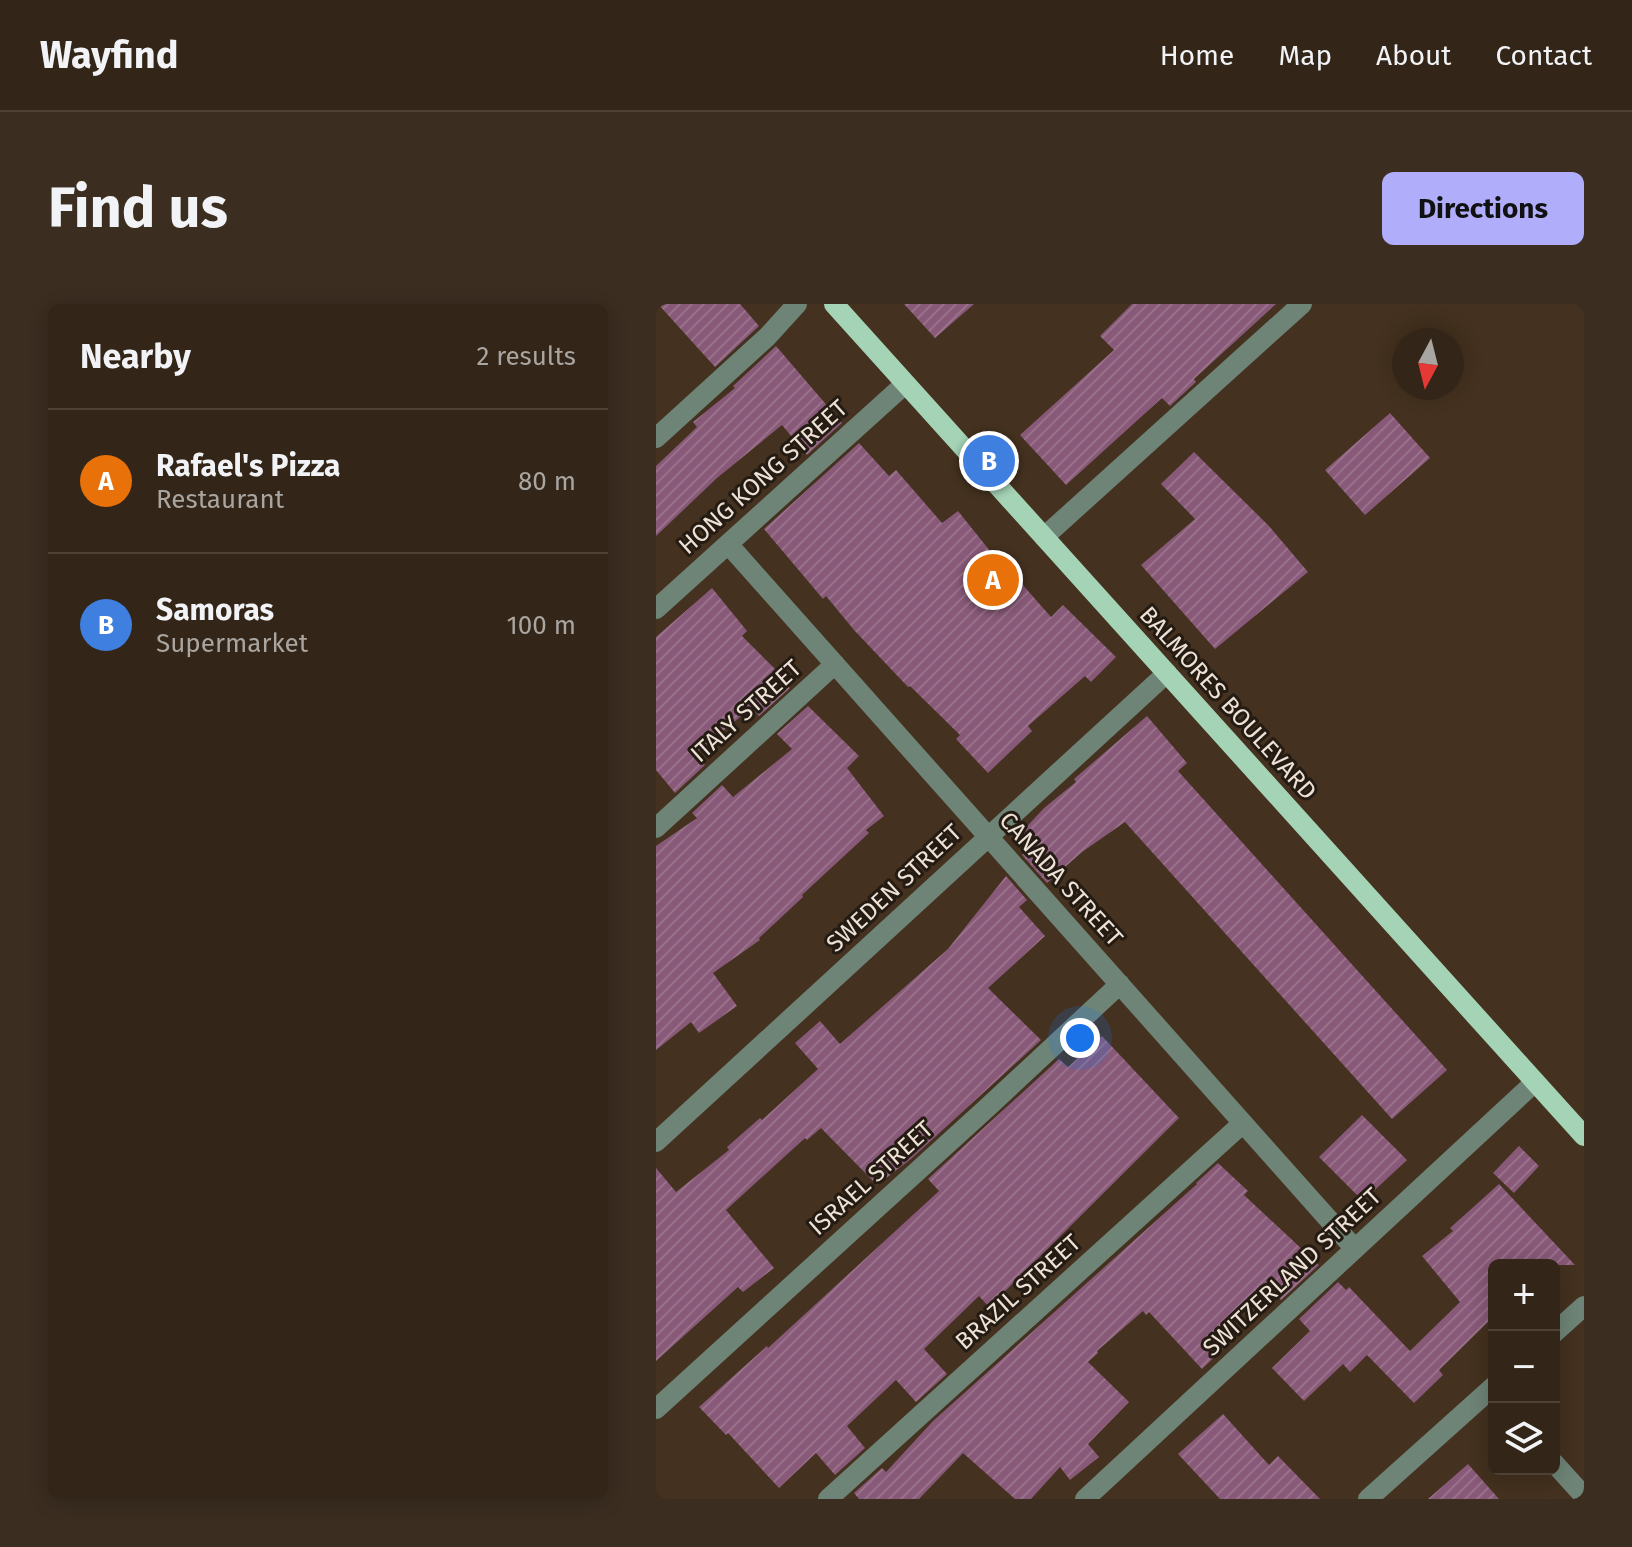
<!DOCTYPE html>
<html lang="en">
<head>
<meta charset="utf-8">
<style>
	:root { --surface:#332517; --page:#3b2d20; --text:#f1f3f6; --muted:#a9a5a1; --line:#4e4236; --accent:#b0aefa }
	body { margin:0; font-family:"Fira Sans",sans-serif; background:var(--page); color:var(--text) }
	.controls { position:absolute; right:24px; bottom:24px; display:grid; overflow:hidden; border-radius:12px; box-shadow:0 4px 20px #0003 }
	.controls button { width:72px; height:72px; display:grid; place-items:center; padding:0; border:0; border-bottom:2px solid var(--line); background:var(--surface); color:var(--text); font:40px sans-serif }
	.compass { position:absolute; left:736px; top:24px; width:72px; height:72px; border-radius:50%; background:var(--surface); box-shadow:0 4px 20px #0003; rotate:187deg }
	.you { position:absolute; left:424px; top:734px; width:28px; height:28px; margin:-20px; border:6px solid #fff; border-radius:50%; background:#1a73e8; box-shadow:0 0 0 12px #1a73e833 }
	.badge { display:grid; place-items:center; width:52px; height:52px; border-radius:50%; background:var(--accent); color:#fff; font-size:26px; font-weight:700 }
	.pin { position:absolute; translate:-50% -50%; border:4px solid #fff; box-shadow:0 2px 8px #0006 }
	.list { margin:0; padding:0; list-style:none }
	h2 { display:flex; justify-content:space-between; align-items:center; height:104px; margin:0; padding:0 32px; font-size:34px }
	h2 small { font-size:26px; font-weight:400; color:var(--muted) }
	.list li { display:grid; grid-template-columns:52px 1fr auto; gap:24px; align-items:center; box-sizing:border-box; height:144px; padding:0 32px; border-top:2px solid var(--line) }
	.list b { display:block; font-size:30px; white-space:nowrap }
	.list p { margin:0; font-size:26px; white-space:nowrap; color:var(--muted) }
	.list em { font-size:26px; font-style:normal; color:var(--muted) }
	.icon { flex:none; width:44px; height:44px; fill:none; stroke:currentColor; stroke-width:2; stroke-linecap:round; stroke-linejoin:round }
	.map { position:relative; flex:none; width:928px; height:1195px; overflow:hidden; border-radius:12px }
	header { display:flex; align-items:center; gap:48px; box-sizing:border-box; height:112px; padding:0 40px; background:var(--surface); border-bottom:2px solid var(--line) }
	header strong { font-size:38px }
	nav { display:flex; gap:44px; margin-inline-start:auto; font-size:28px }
	.intro { display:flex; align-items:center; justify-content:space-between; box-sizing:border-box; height:192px; padding:0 48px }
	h1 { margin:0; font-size:56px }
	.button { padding:20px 36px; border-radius:12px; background:var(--accent); color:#111; font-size:28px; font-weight:700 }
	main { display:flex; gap:48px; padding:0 48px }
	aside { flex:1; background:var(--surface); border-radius:12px; box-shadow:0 4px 20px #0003 }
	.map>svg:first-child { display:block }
</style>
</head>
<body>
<header>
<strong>Wayfind</strong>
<nav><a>Home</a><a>Map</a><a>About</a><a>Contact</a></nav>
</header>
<div class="intro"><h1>Find us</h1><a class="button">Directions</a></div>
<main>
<aside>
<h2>Nearby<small>2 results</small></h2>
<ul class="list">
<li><span class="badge" style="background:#e8710a">A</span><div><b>Rafael's Pizza</b><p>Restaurant</p></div><em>80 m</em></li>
<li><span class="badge" style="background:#3f7fe0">B</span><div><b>Samoras</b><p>Supermarket</p></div><em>100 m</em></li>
</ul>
</aside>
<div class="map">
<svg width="928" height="1195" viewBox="0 0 928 1195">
	<defs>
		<pattern id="building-hatch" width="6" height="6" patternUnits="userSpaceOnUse" patternTransform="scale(2)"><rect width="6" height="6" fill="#885978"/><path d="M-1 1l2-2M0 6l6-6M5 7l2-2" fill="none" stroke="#99718a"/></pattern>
	</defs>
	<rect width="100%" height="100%" fill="#44311f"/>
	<!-- building -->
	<path fill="url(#building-hatch)" d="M2,0h82l19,22 -44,41z
		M248,0h70l-39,34z
		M476,0h144l-82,75 2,3 -26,24 -8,-8 -96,87 -46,-50 94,-85 -14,-14z
		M120,42l66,77 -35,32 -25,-30 -65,53 -61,58v-70l41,-39 -4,-5 42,-34 -2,-2z
		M734,109l40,45 -65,57 -40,-45z
		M203,139l30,33 7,-6 46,53 16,-12 32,40 2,-1 59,67 12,-12 53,52 -25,25 -6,-6 -57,50 4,5 -44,42 -32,-34 4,-4 -50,-49 -2,1 -54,-57 -28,-34 -3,3 -59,-70z
		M538,148l75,74 39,46 -93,77 -74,-84 54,-46 -34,-35z
		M56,284l35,43 -5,5 38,38 -2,2 12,12 -31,28 -8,-8 -56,46 10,11 -30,28 -19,-23v-133z
		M152,402l51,50 -12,12 37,48 -18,14 3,3 -67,62 1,2 -44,41 1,2 -47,33 24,33 -38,27 -8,-11 -35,28v-204l41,-28 -5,-5 30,-28 11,12 59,-48 -15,-15z
		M491,412l40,47 -9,8 269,299 -55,49 -267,-297 -43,30 -35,31 -25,-28 8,-9 -11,-11 25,-27 32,-26 -2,-3z
		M350,572l21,24 -8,7 26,29 -57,52 53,52 -130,119 -34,26 -56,-57 -14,12 -2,-2 -79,72 48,58 -31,24 -5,-5 -82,74v-193l20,24 53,-42 -2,-3 33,-29 2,2 56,-51 -23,-26 25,-22 20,23 108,-95z
		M446,732l77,82 -190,189 -10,-11 -55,53 23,25 -31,28 -20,-22 -49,46 18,22 -30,27 -19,-22 -37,35 -51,-55 -2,2 -27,-28 68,-61 1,2 171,-157 -11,-12 131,-120 9,8z
		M706,811l45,45 -44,41 -44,-44z
		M863,842l20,20 -25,27 -21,-20z
		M562,859l30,28 -4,4 75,70 -38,35 -13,-13 -48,47 9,9 -27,26 -53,-57 -3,3 -3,-4 -46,40 1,2 -10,9 41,40 -41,42 11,13 -29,23 -10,-13 -29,32h-16l-52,-46 -44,46h-60l-5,-6 28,-25 4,4 47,-51 264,-237 -1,-1z
		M843,880l76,81h-81v51l-55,54 4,5 -29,28 -47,-48 -17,17 -7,-8 -39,37 -32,-33 38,-37 -11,-12 39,-37 8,8 3,-3 61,64 50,-49 -38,-46 31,-25 -3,-3z
		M567,1110l46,51 9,-9 42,43h-100l-42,-45z
		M812,1160l31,35h-71z"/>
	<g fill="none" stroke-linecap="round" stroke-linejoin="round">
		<!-- minor -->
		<path stroke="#6e8476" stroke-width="20" d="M0,134l111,-101 30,-33
			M388,233l258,-233
			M72,240l627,705
			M0,305l249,-225
			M0,524l179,-164
			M0,838l511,-469
			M898,1029l30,-27
			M0,1105l333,-303 131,-122
			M898,1159l30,33
			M172,1195l415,-376
			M429,1195l450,-417
			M712,1195l126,-113"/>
		<!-- major -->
		<path stroke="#a5d3b6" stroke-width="20" d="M178,0l750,832"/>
	</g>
	<g text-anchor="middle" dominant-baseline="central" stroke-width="6" stroke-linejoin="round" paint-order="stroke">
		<!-- street labels -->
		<g font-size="24" fill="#eee1d6" stroke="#241b13">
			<text transform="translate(107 173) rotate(-42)">HONG KONG STREET</text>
			<text transform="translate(572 399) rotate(48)">BALMORES BOULEVARD</text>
			<text transform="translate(90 407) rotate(-42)">ITALY STREET</text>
			<text transform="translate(405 575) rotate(48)">CANADA STREET</text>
			<text transform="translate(238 584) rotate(-43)">SWEDEN STREET</text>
			<text transform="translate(215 874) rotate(-42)">ISRAEL STREET</text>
			<text transform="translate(636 968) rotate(-43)">SWITZERLAND STREET</text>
			<text transform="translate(362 988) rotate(-42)">BRAZIL STREET</text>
		</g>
	</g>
</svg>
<div class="controls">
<button>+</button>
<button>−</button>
<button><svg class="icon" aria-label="layers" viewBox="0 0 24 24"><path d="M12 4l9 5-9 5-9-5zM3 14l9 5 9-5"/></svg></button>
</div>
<svg class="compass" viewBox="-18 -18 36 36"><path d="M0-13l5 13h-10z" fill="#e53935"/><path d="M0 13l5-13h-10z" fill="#a9a5a1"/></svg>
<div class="you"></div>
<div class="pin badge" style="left:337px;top:276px;background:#e8710a">A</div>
<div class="pin badge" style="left:333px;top:157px;background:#3f7fe0">B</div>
</div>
</main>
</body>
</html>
